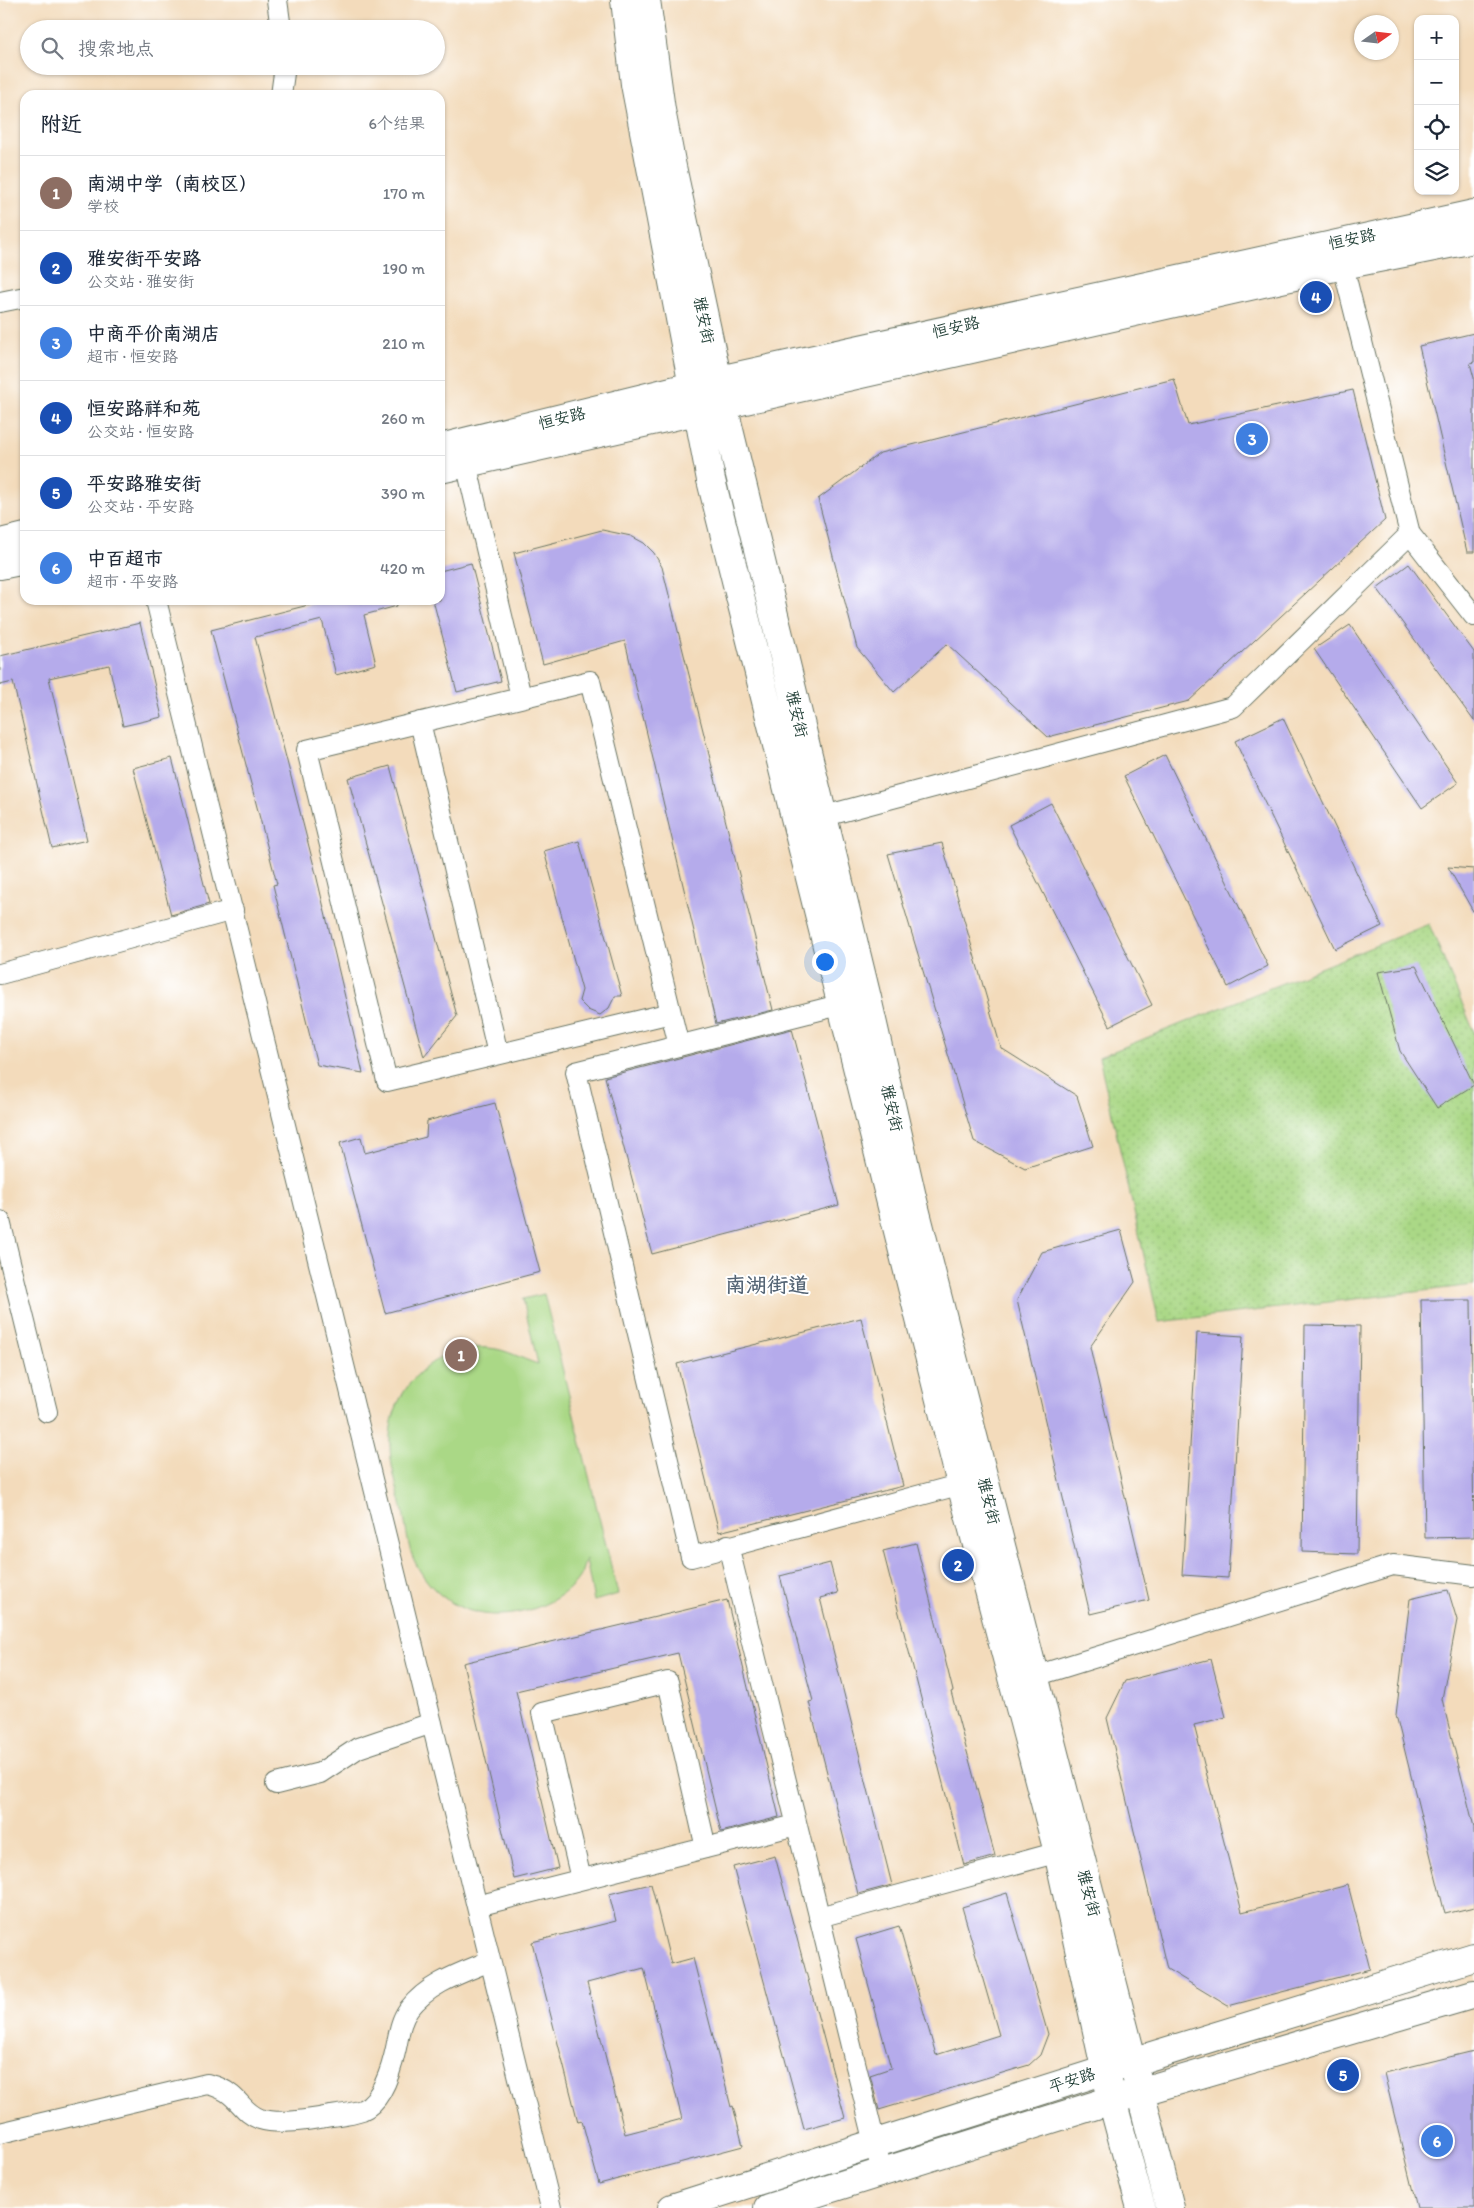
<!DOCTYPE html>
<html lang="zh">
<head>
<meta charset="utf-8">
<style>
	:root { --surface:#fff; --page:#f2f2f3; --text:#1f2937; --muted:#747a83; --line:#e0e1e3; --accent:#111827 }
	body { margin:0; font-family:Itim,"LXGW WenKai TC",sans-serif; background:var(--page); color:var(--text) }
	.controls { position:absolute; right:15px; top:15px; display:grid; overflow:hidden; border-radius:10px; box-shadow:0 1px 4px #0004 }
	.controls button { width:45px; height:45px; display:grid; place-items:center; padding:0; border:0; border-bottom:1px solid var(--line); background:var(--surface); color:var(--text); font:25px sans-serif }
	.compass { position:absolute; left:1354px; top:15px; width:45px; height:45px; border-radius:50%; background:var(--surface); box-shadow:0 1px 4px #0004; rotate:76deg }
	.you { position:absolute; left:824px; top:961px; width:18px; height:18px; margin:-12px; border:4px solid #fff; border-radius:50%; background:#1a73e8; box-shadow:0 0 0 8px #1a73e833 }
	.badge { display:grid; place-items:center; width:32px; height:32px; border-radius:50%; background:var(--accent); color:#fff; font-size:16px; font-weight:700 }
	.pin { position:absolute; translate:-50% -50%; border:2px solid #fff; box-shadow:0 1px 5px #0006 }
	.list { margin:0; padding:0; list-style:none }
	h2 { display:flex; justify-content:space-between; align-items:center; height:65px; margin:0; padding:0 20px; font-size:21px }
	h2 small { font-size:16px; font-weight:400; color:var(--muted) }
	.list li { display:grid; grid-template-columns:32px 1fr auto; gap:15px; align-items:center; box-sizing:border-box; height:75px; padding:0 20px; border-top:1px solid var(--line) }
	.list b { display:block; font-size:19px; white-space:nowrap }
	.list p { margin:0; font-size:16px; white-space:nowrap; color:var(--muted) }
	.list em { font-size:16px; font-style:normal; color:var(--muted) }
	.icon { flex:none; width:28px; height:28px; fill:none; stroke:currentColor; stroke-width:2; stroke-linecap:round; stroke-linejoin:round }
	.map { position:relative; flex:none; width:1474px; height:2208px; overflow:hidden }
	.search { position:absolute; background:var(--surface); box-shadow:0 1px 4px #0004; left:20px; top:20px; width:425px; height:55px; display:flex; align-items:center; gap:12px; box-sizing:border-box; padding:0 18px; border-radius:28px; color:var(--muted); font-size:19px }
	.panel { position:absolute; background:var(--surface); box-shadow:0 1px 4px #0004; left:20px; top:90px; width:425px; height:515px; border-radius:15px }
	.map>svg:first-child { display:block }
</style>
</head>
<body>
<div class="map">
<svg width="1474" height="2208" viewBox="0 0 1474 2208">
	<defs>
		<pattern id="grass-dots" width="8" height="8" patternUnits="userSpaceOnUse" patternTransform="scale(1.25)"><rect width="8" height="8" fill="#aad886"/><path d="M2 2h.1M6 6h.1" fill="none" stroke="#92ba74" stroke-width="1.8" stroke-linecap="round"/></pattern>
	</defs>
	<rect width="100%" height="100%" fill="#fff"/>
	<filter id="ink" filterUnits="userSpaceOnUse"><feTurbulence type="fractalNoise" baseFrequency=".02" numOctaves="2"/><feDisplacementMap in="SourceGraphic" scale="10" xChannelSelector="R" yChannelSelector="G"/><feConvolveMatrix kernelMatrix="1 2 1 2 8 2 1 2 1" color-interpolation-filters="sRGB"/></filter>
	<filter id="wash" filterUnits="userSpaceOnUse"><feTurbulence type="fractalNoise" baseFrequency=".0096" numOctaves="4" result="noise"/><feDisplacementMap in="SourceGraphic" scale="20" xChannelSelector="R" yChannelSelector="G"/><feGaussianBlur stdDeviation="1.12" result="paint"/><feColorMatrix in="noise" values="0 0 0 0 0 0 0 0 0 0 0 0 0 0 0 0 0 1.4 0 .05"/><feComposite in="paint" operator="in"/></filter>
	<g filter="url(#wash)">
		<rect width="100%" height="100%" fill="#f3dbbb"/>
		<!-- grass -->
		<path fill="url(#grass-dots)" stroke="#648a5d" d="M1429,924l45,108v253l-315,37 -60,-265z"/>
		<!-- garden -->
		<path fill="#aad886" stroke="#648a5d" d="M544,1294l74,300 -24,7 -8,-42c-2,5 -3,10 -5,15 -10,19 -36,32 -55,37 -46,13 -90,-6 -111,-49 -8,-15 -9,-38 -13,-55 -5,-20 -12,-42 -12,-63 -2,-53 44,-101 98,-96 19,1 33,11 50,16l-15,-65z"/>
		<g id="blocks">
			<!-- building -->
			<path fill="#b5abeb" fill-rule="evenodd" d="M1474,333v29l-4,1 4,15v174h-7l-48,-206z
				M1174,379l14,46 165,-35 32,130 -196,181 -141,36 -101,-93 -53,48 -37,-44 -39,-149 62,-46z
				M602,530l29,6 13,7 10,10 8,14 111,443 -57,14 -91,-383 -82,23 -29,-111z
				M471,563l30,118 -44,11 -24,-92h7v-29z
				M1409,564l65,88v69l-97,-133z
				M328,600h68l1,6 -33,9 12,49 -40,11 -14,-55 -67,17 60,233 48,203 -46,-8 -44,-180 4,-1 -66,-254z
				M140,623l22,94 -39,9 -14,-61 -60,13 38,162 -35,8 -39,-166 -13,3v-29z
				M1350,625l108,158 -36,25 -108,-159z
				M1283,718l99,208 -47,23 -100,-208z
				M1165,755l103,211 -40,21 -104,-211z
				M172,758l37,146 -38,11 -38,-147z
				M390,766l67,250 -33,41 -76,-279z
				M1051,803l101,202 -42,21 -101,-201z
				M579,841l43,155h-7l-6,12 -9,7 -12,-5 -9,-9 3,-11 -38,-139z
				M942,843l59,205 76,48 16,50 -68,22 -51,-27 -86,-287z
				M1448,867l26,2v44z
				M1416,966l58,119 -37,23 -37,-57 -22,-79z
				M792,1029l47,176 -187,49 -47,-177z
				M495,1103l45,169 -155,41 -45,-170 21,-6 4,16 61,-16 1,-16z
				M1121,1230l14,52 -45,65 59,253 -59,14 -73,-314 25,-48z
				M1421,1300h50l3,237 -49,1z
				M861,1318l42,168 -184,46 -42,-168z
				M1305,1325l55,1 -3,228 -55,-2z
				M1197,1333l46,3 -15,242 -46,-3z
				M916,1543l37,148 -2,1 44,164 -31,9 -81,-314z
				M830,1563l8,30 -18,5 72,287 -34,9 -49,-192 4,-1 -33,-125z
				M1448,1590l9,30 -15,79 32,128v80l-29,7 -49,-199 14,-116z
				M727,1600l52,217 -58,15 -43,-179 -162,38 42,177 -44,11 -51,-216z
				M1211,1659l15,58 -32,8 48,187 106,-27 22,84 -142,37 -61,-37 -60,-251 18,-37z
				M775,1856l70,262 -41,11 -71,-262z
				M651,1884l20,80 22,-6 38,149 2,-1 10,40 -144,38 -17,-63 -4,1 -46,-180 84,-21 -7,-27zM644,1968l38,151 -57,15 -38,-151z
				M1007,1893l41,141 -8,21 -11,10 -150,45 -9,-35 21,-7 -35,-129 43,-13 37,129 63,-20 -37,-128z
				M1474,2051v157h-57l-33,-135z"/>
		</g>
	</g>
	<g filter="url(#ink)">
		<use href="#blocks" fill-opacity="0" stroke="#697463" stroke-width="1"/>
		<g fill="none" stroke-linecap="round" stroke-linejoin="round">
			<!-- minor casing -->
			<g stroke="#697463" stroke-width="22">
				<path id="minor" d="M277,0l4,29
					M281,95l4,-29
					M1340,254l70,280 64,82
					M0,302l25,-5
					M463,450l58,247
					M156,600l395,1608
					M420,722l78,332
					M821,817l412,-110 177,-173
					M0,974l233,-64
					M855,1001l-279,71 115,485 282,-76
					M671,1013l-284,68 -80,-331 283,-69 81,332 8,33
					M0,1221l47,191
					M728,1545l154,627
					M1032,1677l361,-112 81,10
					M276,1784l44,-11 38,-25 74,-25
					M581,1879l-39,-166 126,-31 38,166
					M477,1906l319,-81
					M819,1917l251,-68
					M0,2133l207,-49c9,2 17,5 24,11 11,9 15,19 29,24 20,6 45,1 65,-2 12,-2 26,-3 37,-7 20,-8 30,-43 34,-62 3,-14 4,-27 13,-39 20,-26 52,-36 81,-48"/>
			</g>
			<!-- secondary casing -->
			<g stroke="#697463" stroke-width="30">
				<path id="secondary" d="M625,0l10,84 76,396 250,1004 97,368 54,248 29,108
					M646,0l15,110 10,52 52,243 144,593 45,199 258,1011
					M440,448l252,-62 782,-172
					M440,469l903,-204 131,-26
					M0,543l25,-6
					M0,565l25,-5
					M672,2208l434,-138 368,-113
					M768,2208l344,-108 362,-106"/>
			</g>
			<!-- minor -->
			<use href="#minor" stroke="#fff" stroke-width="20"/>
			<!-- secondary -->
			<use href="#secondary" stroke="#fff" stroke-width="28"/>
		</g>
	</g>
	<g text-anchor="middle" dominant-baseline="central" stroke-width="4" stroke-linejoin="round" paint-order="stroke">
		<!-- street labels -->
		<g font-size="16" fill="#1f3d34" stroke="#fff">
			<text transform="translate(1352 239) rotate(-12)">恒安路</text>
			<text transform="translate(704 320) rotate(78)">雅安街</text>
			<text transform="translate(956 327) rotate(-13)">恒安路</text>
			<text transform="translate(562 418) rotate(-14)">恒安路</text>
			<text transform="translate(797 714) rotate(77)">雅安街</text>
			<text transform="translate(892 1108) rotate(77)">雅安街</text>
			<text transform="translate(989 1501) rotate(76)">雅安街</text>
			<text transform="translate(1089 1893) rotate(75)">雅安街</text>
			<text transform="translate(1072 2080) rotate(-18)">平安路</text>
		</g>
		<!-- district labels -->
		<g font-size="21" font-weight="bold" fill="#546474" stroke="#fff">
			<text x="767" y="1284">南湖街道</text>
		</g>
	</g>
</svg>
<div class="controls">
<button>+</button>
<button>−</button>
<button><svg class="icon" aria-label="locate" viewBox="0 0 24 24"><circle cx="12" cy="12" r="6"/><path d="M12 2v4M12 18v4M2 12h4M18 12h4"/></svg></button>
<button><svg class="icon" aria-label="layers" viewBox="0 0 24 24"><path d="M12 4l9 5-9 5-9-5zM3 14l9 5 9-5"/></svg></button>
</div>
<svg class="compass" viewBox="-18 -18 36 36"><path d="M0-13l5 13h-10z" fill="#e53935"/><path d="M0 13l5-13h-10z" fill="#747a83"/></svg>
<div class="you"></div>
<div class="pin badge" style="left:461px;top:1355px;background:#8d6e63">1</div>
<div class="pin badge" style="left:958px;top:1565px;background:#1a4fb4">2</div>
<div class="pin badge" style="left:1252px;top:439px;background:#3f7fe0">3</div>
<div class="pin badge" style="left:1316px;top:297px;background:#1a4fb4">4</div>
<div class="pin badge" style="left:1343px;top:2075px;background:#1a4fb4">5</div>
<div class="pin badge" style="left:1437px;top:2141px;background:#3f7fe0">6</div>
<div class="search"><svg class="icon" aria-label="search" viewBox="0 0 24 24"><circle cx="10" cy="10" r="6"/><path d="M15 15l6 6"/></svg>搜索地点</div>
<section class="panel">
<h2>附近<small>6个结果</small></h2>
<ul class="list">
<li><span class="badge" style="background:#8d6e63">1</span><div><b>南湖中学（南校区）</b><p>学校</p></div><em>170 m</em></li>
<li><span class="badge" style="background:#1a4fb4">2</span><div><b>雅安街平安路</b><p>公交站 · 雅安街</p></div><em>190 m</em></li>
<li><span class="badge" style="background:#3f7fe0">3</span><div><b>中商平价南湖店</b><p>超市 · 恒安路</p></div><em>210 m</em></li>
<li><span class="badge" style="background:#1a4fb4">4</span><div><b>恒安路祥和苑</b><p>公交站 · 恒安路</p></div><em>260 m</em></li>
<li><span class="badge" style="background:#1a4fb4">5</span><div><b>平安路雅安街</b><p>公交站 · 平安路</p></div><em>390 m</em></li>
<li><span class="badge" style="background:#3f7fe0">6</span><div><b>中百超市</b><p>超市 · 平安路</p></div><em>420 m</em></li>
</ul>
</section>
</div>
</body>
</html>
